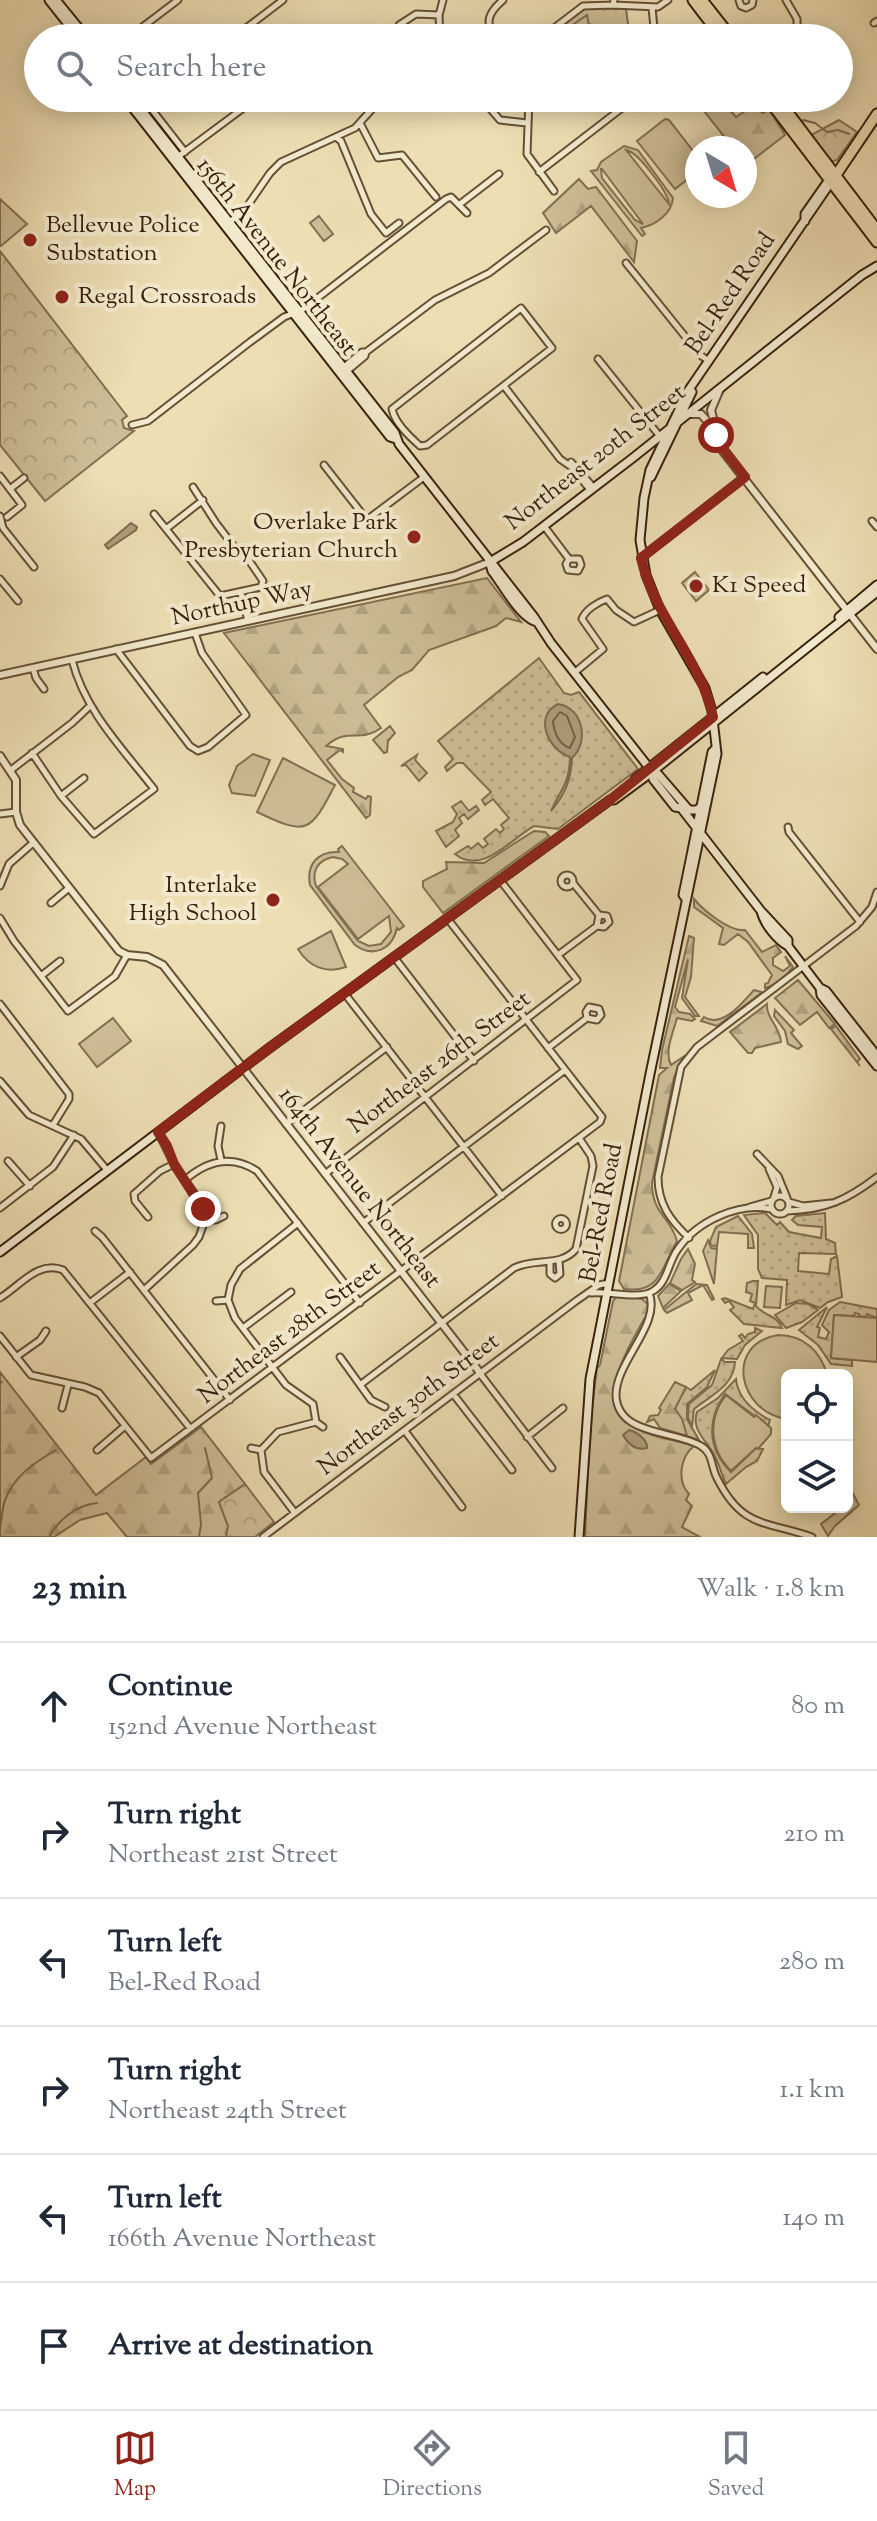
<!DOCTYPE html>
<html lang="en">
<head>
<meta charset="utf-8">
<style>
	:root { --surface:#fff; --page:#f6f6f7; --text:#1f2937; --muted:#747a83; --line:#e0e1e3; --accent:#8f2418 }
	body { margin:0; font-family:"Sorts Mill Goudy",serif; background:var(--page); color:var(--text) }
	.controls { position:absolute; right:24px; bottom:24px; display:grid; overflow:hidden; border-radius:12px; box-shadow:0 4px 20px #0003 }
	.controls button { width:72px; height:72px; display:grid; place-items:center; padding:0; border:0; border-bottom:2px solid var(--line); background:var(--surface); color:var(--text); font:40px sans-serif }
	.compass { position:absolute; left:685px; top:136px; width:72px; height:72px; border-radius:50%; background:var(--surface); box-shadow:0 4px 20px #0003; rotate:142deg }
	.stop { position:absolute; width:24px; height:24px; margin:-18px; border:6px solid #8f2418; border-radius:50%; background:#fff }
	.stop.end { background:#8f2418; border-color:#fff; box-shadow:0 2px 8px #0008 }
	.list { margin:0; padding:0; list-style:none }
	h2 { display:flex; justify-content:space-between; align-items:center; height:104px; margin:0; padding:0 32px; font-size:34px }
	h2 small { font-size:26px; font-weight:400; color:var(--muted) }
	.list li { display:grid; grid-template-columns:52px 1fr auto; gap:24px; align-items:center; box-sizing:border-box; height:128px; padding:0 32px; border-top:2px solid var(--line) }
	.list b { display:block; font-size:30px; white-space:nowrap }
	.list p { margin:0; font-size:26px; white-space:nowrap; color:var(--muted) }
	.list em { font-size:26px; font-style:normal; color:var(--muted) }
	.icon { flex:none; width:44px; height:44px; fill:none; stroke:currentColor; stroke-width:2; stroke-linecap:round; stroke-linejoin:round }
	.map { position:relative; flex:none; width:877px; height:1537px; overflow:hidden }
	.search { position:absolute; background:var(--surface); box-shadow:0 4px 20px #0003; left:24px; right:24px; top:24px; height:88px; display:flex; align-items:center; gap:20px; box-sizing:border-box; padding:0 28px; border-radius:44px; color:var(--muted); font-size:30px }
	.sheet { height:872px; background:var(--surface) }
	nav { display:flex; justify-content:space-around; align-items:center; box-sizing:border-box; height:112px; border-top:2px solid var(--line); background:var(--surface); font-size:22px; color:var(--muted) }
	nav a { display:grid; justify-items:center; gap:4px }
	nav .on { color:var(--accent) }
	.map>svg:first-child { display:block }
</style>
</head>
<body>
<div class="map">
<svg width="877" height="1537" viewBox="0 0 877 1537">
	<defs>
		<pattern id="grass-dots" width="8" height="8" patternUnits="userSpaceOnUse" patternTransform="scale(2)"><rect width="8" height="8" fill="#cebe97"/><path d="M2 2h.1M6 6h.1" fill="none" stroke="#b2a381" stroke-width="1.8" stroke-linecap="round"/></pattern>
		<pattern id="forest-firs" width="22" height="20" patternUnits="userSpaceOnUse" patternTransform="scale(2)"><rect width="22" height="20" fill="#cebe97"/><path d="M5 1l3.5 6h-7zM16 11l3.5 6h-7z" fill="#b2a381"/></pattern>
		<pattern id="park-crowns" width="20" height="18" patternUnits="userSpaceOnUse" patternTransform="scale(2)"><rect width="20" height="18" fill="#cebe97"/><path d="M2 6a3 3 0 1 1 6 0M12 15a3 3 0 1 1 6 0" fill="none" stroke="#b2a381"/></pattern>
	</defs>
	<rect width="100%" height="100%" fill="#eddeb3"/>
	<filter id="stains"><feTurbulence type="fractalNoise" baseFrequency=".0025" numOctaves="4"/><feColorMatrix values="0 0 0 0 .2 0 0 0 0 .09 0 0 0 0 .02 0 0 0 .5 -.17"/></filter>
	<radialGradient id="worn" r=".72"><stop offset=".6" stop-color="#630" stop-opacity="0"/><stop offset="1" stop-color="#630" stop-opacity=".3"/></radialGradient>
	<!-- grass -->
	<path fill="url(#grass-dots)" stroke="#826f52" stroke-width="2" d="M539,658l25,35 7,2 8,-3 59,77 -80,60 -24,-3c-22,12 -52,50 -79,28l13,-8 3,3 7,-6 5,5 5,-4 -4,-5 12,-10 4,4 4,-4 -3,-4 8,-7 -16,-19 -8,6 -3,-5 9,-8 -28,-29h-6l-10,8 -2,-4 8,-8 -15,-18z
		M390,726l5,7 -7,8 -1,11 -3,1 -11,-13z
		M417,755l-2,5 12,13 -8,8 -13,-16 -5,1z
		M461,801l8,10 7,-5 3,4 -11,9 -4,-5 -5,4 3,5 -7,7 4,6 -13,11 -10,-16 17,-9 4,-8 -5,-7z
		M765,1213l12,12 3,-3 9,10 32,6 1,-11 -24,-2 -6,-5 4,-4 29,-3 1,26 9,4 1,11 -37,-1 -1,18 31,3 2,-15 6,-3 5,41 -14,5 -8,6 -20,-8 -14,5 1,-25 -25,-2 -4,-9v-34l-14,-20z
		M738,1216l14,18 2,14h-6v-14l-29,-2 -2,15 -6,-2 -1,-4 6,-14z
		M708,1240l3,8 6,1 -3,35 -11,-33z
		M753,1281h5l-2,25c8,10 21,9 26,22l-38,-4 -14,-14 4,-3 -5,-6 -4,2 -3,-4 3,-1 28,11 2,-6 -5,-2 2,-7 -6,-2 1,-9z
		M840,1302l37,7v9l-10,-4 -1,3 -7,-1v-2l-4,-1 -1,3 -20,-1 -3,43 21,2v6l-21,-2 -13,-19 -19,-15 28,-23 -10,20 3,1 -2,9 8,2 3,-7 -7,-7 7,-15z
		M796,1303l12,1 10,6 -16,12 -16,6 -11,-13z
		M755,1328l7,3 -17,14 -8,14 -15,-1 6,-8 15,-9 -4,-5 3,-2 3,4 3,-4 7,-2z
		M721,1359l4,3h10c-1,24 -25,34 -41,47l-2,17 -4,-8 1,-14 23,-19z
		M715,1370l-8,17 -20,17v15l12,21 -12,-4c-3,-9 -14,-23 -11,-32 3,-7 8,-9 10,-17l5,3z
		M736,1379c2,20 17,32 34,41l-2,6 -43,-32c-19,26 -17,56 6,78l25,-24 7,1 -6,12 -11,6 -20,17c-5,-10 -7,-22 -13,-31 -8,-14 -22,-24 -16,-41l21,-14z"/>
	<!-- forest -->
	<path fill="url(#forest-firs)" stroke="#826f52" stroke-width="2" d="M694,98h31l-3,3 14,16 17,-11 10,7 6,-4 16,26 -39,30 -1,-17h-12z
		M579,179l9,10 8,-2 41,54 -3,21 -43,-56 -35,27 -13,-20z
		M487,578l34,44 -15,-4 -10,8 -67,24 -17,20 -14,7 -34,28 17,23c-22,16 -32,-2 -55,18l17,3v3l-3,-2 -13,10 15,19 12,9 -1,4 13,7 2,-3 3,1 -1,18 -4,3 -142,-185z
		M534,831l11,1 4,4 -106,77 -20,-26v-6l24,-12 -1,-7 38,1z
		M694,899c10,12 36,33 51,31l17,22 14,-7 5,7 -8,6v7l10,6 7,-5 -5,-10 8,11c-6,8 -18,19 -28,21v-4l3,-1 4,-8 -24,-33 -10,-8 -14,11 -5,-1 4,-16 -29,-21z
		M689,936l5,2 -3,39 -6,20 14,19h-4l-13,-18 6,-39 -13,48 4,5 11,2 5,5 -3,2 -15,-3c-4,15 -13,34 -6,47l12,-8 -9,20 -22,106c0,31 18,33 25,58 -16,27 -16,53 -53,48l-5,-8 40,-206 8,-7h-7l2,-18z
		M798,980l37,44 -6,4 -12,-16 -17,13 -25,-27z
		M754,990l7,2 -1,2 -43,32 -16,-5 3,-4c18,12 39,-15 50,-27z
		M767,1004c-1,14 13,23 14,38l-26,6 -3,5h-4l-18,-21z
		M775,1010l19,20 -3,3 11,13 -4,3 -10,-5 -3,-13 -11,-15z
		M836,1026l24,33 -3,3 3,4 -29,-37z
		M688,1249l7,15 -3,16 3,2 -13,8 -12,-7 11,-24z
		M669,1284l12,7 -18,17 -5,-12z
		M696,1284l11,1 7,14 -2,1 -9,-15 -15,8 4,7 -25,13 -3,-3z
		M618,1295l24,4 7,6 -2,9c-15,27 -55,88 -17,111 18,12 43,14 64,21 -13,10 -18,34 -5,48l-3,6 6,6 -10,21 18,10h-115l5,-112 7,-57 3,-3 13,-64z
		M0,1372l96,123 50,-38 5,7 50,-37 44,57 -26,18 9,24 -2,11h-99l-20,-24 -27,7 -26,17h-54z
		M675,1382l11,5 -11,22 7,10 5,17 -27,-8 -6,-9 -7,3 3,-6 8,-1 3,-5 -2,-2z
		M847,1489l4,1 8,15 -24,21 -7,10 -7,-12 22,-17h4z"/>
	<!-- park -->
	<path fill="url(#park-crowns)" stroke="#826f52" stroke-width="2" d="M586,8l40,1 4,29h-58l-8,-14z
		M839,120l18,12 -20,28 -7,2 -19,-27z
		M0,251l127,165 -5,4 2,8 10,3 -89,70 -45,-56z
		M245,1484l29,38 -19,15h-29l2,-11 -9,-24z"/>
	<!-- pitch -->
	<path fill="#cebe97" stroke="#826f52" stroke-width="2" fill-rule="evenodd" d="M587,15l3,16 -4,5 -8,2 -7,-12z
		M665,119l4,1 28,36v16l-22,17 -38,-48z
		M624,146l14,4 35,48c-1,15 -17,27 -32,30l4,6 -3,2 -51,-65 6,-1 4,-8zM626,150c12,2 42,42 43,54zM601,169h1l41,55 -8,-4 -33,-42z
		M0,199l27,25 -26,22 -1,-2z
		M319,216l14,18 -9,7 -14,-18z
		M695,572l14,18 -13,11 -14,-18z
		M253,754l17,6 -15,36 -23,-3 -3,-8 8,-19z
		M283,758l52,27c-25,48 -28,51 -78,27z
		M342,846l62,80 -5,4 -2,-2c-5,22 -24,30 -42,17l-45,-60c-4,-21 8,-34 29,-33l-1,-3zM333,857l9,2 6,5 -30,23 40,52 31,-23 2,16 -10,12 -12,2 -11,-5 -42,-55c-5,-15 2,-26 17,-29z
		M331,931l15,36c-20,7 -37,0 -48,-18z
		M113,1018l18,23 -34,26 -18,-23z
		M766,1286l16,1 -2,21 -16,-1z
		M834,1315l43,3v44l-46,-4z
		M778,1335c25,0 43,16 49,40h-40v44c-49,-7 -63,-75 -9,-84z
		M726,1395l28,22 2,-2 15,13v6l-13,15 -2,-1 -25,23c-21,-21 -24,-52 -5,-76z"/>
	<!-- water -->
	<path fill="#af9d7b" stroke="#7f6b4f" stroke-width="2" d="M131,523l6,4 -1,3 -28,19 -3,-4z
		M558,704c26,4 31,39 14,54 -1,22 -7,37 -21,53 10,-23 18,-25 19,-54 -22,-7 -37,-41 -12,-53z
		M629,1430c8,2 19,10 18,18 -11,3 -19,-4 -24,-13z"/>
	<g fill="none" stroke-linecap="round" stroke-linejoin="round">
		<!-- shore -->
		<path stroke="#735e44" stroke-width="2" d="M560,712l7,4 8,21 -5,11c-11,-3 -16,-16 -17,-27z"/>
		<!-- stream -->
		<path stroke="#7f6b4f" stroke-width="2" d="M803,120l12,3 12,9 11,-2 11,4
			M0,1383l2,-1
			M0,1527c2,-9 2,-18 5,-27 9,-24 29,-37 51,-50
			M0,1536l1,1
			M49,1537c10,-18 28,-32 48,-34
			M199,1537l2,-13 -3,-31 14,-15 -7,-30"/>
		<!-- minor casing -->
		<g stroke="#645036" stroke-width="9">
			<path id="minor" d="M739,0l2,6 5,2 6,-3 1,-5
				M786,0l11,19v19
				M613,5l45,2 10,-7
				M652,8l3,30
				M439,15l1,23
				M874,23l3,-2
				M399,25l17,-11 23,1 4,-15
				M128,38l50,-38
				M233,38l50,-38
				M495,38c-11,-16 -6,-26 8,-38
				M541,38l42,-32 30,-1 1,-5
				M481,98l19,22 27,3
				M529,98l-2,56 27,37
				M529,104h17l7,-6
				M141,109l15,-11
				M153,111l32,41
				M360,123l18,35 24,-3 34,42
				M336,137l5,4 30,73 15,19 13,-10
				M179,156l78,-58
				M539,172l96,-74
				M460,204l39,-30
				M230,222l18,-17 22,-32 11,-11 74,-34 27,-30
				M626,263l74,92 9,6
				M521,308l31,40 -125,97 -7,1c-11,-10 -25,-23 -28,-37z
				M366,352l69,-52 54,-27 57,-43
				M598,359l60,75
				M343,368l19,-16h4l-1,4 -18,15
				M504,386l56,73 13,9 17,22
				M132,425l16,-4 102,-79 34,-25 18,-7 144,-111 5,-2 16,16
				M571,462l22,25
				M324,465l43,55
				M0,476l22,29 -15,12
				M10,489l14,-11
				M154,514l66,82 41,-9 2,-6 -17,-25 -11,-8 -19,-25 -23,-36
				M0,516l3,12 31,39
				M872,521l5,6
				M360,525l64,-48
				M544,526l25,33h10l2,6 -3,6 -10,-1 -2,-6 3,-5
				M166,529l37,-29
				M0,579l18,22
				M241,593l7,28
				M116,649l74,97 8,5 10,-4 38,-32 -44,-62 -7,-20
				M33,668l3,10 8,11
				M574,673l29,-24 -21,-30c3,-9 16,-17 25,-20l9,11 18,12 26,-12
				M32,753l29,43 33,38 60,-45c-32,-41 -69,-78 -82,-129
				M11,770l61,-47 18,-17
				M61,796l23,-18
				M0,814l16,-2
				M788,827l1,5 71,90
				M561 881a6 6 0 1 1 12 0a6 6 0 1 1-12 0Z
				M0,886l9,-22 24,-21
				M51,903l18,-15
				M0,918l14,23 54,70 47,-35 12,-21
				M597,926l7,1 5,-5 -2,-6 -8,-1
				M558,955l39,-29 2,-11 -26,-32
				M394,957l80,104
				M41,976l19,-15
				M345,994l157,202
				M0,1004l69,90v5l-16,26
				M548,1048l39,-30 10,2 4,-5 -2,-6 -10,-2 -3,5 1,6
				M0,1081l29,34 52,24 26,31
				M286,1124l101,-77
				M158,1132l16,32 27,39 4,17
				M757,1154l21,22 9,22
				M221,1160l-3,-14 3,-20
				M8,1161l22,25
				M769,1169l8,18 -3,10
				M325,1174l252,-194 -77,-100
				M185,1180c22,-19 46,-26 72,-9l103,132
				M134,1194l26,-23 14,-7
				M134,1194l1,7 13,16
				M771 1205a9 9 0 1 1 18 0a9 9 0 1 1-18 0Z
				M789,1202l14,4 28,-3
				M750,1207l21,-6
				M0,1208l53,-41 21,-32
				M787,1211c38,-1 60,-11 90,-34
				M555.5 1224a5.5 5.5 0 1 1 11 0a5.5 5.5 0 1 1-11 0Z
				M298,1223l-58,46 -9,16 -3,15 7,18 51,67 27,19 3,18 7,5
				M363,1223l202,-153
				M95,1231l7,6 128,163
				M689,1238c-19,-18 -31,-34 -31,-61l23,-110 16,-20 159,-121 16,-19 5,-15
				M550,1261v13l5,4 5,-4 -1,-13
				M144,1290l49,-45 6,-8 6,-17h11l8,-4
				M591,1293c17,-2 48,7 62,-2 15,-9 15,-29 25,-42 19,-28 61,-47 93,-40
				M649,1293c13,31 -34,69 -33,103 2,40 59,34 85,50 12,7 10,21 16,32 25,51 50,43 95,59
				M0,1298c20,-12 38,-38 63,-28l127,158
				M216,1301l12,-1
				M91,1302l39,-30
				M243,1328l48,-36
				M0,1336l31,39 54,12 14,6 52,65 449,-336 2,-5 -155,-199
				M16,1357l24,-17 6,-9
				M340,1357l31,43 14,7
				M481,1375l71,93
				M360,1385l154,-117c21,-11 46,0 62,-19l17,-83 -2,-10 -12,-18
				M454,1395l58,75
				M62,1408l6,-23
				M405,1431l57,76
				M527,1437l36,-29
				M251,1448l10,2 17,-18 38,-10
				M97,1450l28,-24
				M261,1450l3,22 31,41
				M263,1537l313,-236 23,-16 10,-2"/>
		</g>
		<!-- tertiary casing -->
		<g stroke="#645036" stroke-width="10">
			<path id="tertiary" d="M689,414h12l7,8 7,19 162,208
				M718,439l-7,-29 9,-21
				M641,558l104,-81
				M0,675l454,-99 36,-14
				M0,756l16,24v32l4,13 99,126 8,4 20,2 16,8 318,409"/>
		</g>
		<!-- secondary casing -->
		<g stroke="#37200d" stroke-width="11">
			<path id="secondary" d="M49,0l30,38
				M56,0l31,38
				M125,98l265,339 6,2
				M132,98l263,335 4,11 135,173 17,26 103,131 -1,5 22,28 6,1 80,103 27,29v6l32,42 1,7 56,71
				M805,221v-7l21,-30 5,-2
				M651,477l41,-85
				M490,562l33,-20 111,-85 228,-182 15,-9
				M490,564l2,7c11,14 26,43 42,50
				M839,617l38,-32
				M654,774h4l31,36h8l6,-5
				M635,779l128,-102
				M686,899l-3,-4 29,-143 3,-3
				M761,911c3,13 16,29 27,35
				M820,988l6,3 51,65
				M0,1252l268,-203 342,-249h4l38,-28 225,-180
				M579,1537l11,-158 60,-305 67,-320 -5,-43 -7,-23 -45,-78 -14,-35 -6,-35 4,-42 6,-28 38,-79 143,-209"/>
		</g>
		<!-- primary casing -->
		<g stroke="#37200d" stroke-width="13">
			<path id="primary" d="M693,0l29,38
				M702,0l30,38
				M767,98l110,144
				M777,98l100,132
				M834,178l43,-64"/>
		</g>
		<!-- minor -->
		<use href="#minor" stroke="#f3eace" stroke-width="5"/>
		<!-- tertiary -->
		<use href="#tertiary" stroke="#f3eace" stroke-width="6"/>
		<!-- secondary -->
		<use href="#secondary" stroke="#f3eace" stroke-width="7"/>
		<!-- primary -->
		<use href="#primary" stroke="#eddeb3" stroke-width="9"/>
	</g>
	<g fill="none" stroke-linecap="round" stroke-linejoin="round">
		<!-- route -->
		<path stroke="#8f2418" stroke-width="10" d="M203,1209l-29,-45 -7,-18 -9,-14 110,-83 342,-249 103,-83c-12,-58 -59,-100 -72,-159l104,-81 -24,-31 -5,-11"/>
	</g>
	<!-- markers -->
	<g fill="#8f2418" stroke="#f3eace" stroke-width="3">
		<circle cx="30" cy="240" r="8"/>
		<circle cx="62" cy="297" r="8"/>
		<circle cx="414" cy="537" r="8"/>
		<circle cx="696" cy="586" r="8"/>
		<circle cx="273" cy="900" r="8"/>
	</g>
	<g text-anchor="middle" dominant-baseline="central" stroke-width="8" stroke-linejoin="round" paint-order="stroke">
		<!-- poi labels -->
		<g font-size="24" fill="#37200d" stroke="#f3eace" text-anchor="start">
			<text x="46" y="226">Bellevue Police<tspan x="46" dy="28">Substation</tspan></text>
			<text x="78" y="297">Regal Crossroads</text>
			<text x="398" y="523" text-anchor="end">Overlake Park<tspan x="398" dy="28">Presbyterian Church</tspan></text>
			<text x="712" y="586">K1 Speed</text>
			<text x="257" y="886" text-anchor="end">Interlake<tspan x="257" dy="28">High School</tspan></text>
		</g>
		<!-- street labels -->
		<g font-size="24" fill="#37200d" stroke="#f3eace">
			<text transform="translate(276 257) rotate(52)">156th Avenue Northeast</text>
			<text transform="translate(731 294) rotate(-56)">Bel-Red Road</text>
			<text transform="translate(596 458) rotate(-38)">Northeast 20th Street</text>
			<text transform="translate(242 604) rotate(-12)">Northup Way</text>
			<text transform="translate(440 1063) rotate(-37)">Northeast 26th Street</text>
			<text transform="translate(359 1188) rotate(52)">164th Avenue Northeast</text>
			<text transform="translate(602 1213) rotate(-79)">Bel-Red Road</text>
			<text transform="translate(290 1333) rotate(-37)">Northeast 28th Street</text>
			<text transform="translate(409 1405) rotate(-37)">Northeast 30th Street</text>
		</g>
	</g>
	<rect width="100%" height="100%" filter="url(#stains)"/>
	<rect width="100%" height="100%" fill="url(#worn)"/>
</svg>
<div class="controls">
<button><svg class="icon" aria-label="locate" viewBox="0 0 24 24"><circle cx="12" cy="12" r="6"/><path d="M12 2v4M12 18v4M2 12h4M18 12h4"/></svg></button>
<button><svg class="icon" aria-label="layers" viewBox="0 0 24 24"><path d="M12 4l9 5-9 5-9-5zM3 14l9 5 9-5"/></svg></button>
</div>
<svg class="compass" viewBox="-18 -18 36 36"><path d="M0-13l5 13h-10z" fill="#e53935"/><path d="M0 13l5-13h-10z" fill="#747a83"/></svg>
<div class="stop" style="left:716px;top:435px"></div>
<div class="stop end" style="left:203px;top:1209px"></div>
<div class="search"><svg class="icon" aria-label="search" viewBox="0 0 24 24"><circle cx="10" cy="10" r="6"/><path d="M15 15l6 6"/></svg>Search here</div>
</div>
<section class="sheet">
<h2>23 min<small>Walk · 1.8 km</small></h2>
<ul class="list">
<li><svg class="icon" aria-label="ahead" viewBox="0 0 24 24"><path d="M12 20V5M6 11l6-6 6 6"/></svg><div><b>Continue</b><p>152nd Avenue Northeast</p></div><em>80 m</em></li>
<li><svg class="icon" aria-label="right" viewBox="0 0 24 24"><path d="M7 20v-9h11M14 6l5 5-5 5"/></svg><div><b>Turn right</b><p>Northeast 21st Street</p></div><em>210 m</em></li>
<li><svg class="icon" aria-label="left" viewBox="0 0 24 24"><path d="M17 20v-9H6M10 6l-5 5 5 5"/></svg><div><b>Turn left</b><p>Bel-Red Road</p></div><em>280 m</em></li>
<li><svg class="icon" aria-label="right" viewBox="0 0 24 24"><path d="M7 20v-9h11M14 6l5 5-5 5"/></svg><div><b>Turn right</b><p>Northeast 24th Street</p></div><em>1.1 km</em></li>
<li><svg class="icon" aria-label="left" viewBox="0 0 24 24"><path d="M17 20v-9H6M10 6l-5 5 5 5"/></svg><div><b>Turn left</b><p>166th Avenue Northeast</p></div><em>140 m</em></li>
<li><svg class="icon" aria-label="arrive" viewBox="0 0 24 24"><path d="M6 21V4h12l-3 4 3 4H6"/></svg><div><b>Arrive at destination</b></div></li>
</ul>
</section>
<nav>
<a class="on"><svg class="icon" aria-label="map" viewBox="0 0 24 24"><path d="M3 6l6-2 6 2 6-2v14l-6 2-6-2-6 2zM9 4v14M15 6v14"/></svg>Map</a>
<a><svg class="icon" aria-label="directions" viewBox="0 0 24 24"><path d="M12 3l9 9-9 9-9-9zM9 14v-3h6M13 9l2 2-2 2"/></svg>Directions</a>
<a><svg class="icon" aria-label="saved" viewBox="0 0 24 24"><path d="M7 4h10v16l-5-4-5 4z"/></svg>Saved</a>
</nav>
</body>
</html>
